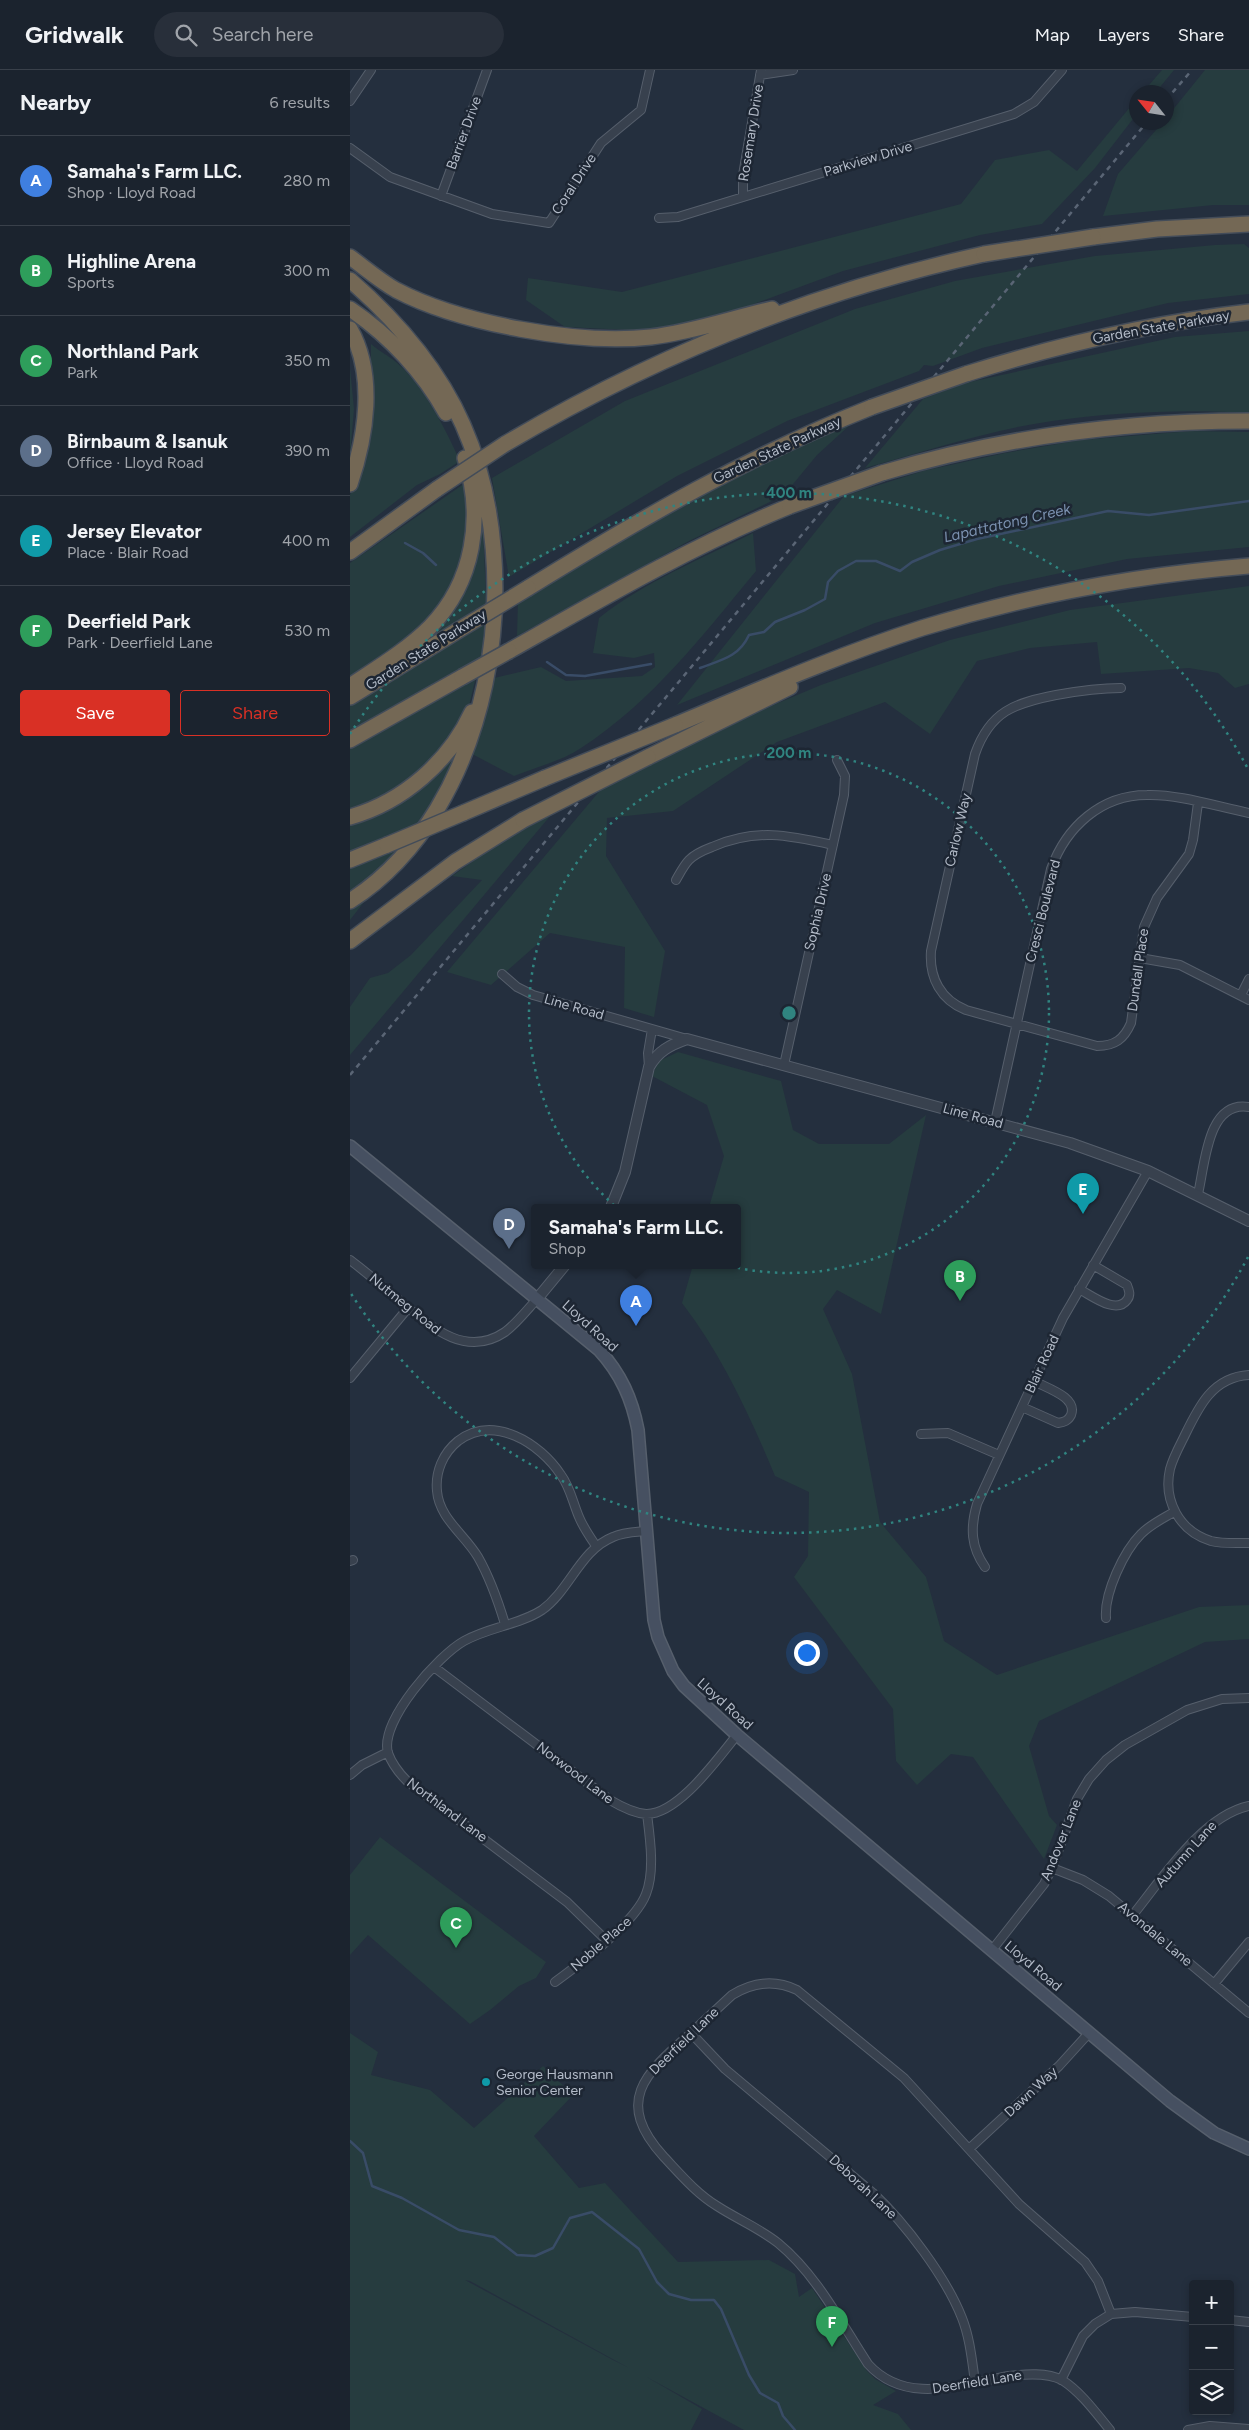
<!DOCTYPE html>
<html lang="en">
<head>
<meta charset="utf-8">
<style>
	:root { --surface:#1b232e; --page:#282f3a; --text:#f1f3f6; --muted:#a0a4aa; --line:#39404a; --accent:#d93025 }
	body { margin:0; font-family:Figtree,sans-serif; background:var(--page); color:var(--text) }
	.controls { position:absolute; right:15px; bottom:15px; display:grid; overflow:hidden; border-radius:5px; box-shadow:0 2px 8px #0003 }
	.controls button { width:45px; height:45px; display:grid; place-items:center; padding:0; border:0; border-bottom:1px solid var(--line); background:var(--surface); color:var(--text); font:25px sans-serif }
	.compass { position:absolute; left:779px; top:15px; width:45px; height:45px; border-radius:50%; background:var(--surface); box-shadow:0 2px 8px #0003; rotate:300deg }
	.you { position:absolute; left:456px; top:1582px; width:18px; height:18px; margin:-12px; border:4px solid #fff; border-radius:50%; background:#1a73e8; box-shadow:0 0 0 8px #1a73e833 }
	.badge { display:grid; place-items:center; width:32px; height:32px; border-radius:50%; background:var(--accent); color:#fff; font-size:16px; font-weight:700 }
	.pin { position:absolute; translate:-50% -41px; filter:drop-shadow(0 1px 2px #0008) }
	.pin::after { content:''; position:absolute; top:26px; width:18px; height:15px; background:inherit; clip-path:polygon(0 0,100% 0,50% 100%) }
	.popup { position:absolute; left:181px; top:1134px; width:210px; height:65px; box-sizing:border-box; display:grid; place-content:center; border-radius:5px; background:var(--surface); filter:drop-shadow(0 1px 4px #0005); font-size:16px; white-space:nowrap; color:var(--muted) }
	.popup b { font-size:19px; color:var(--text) }
	.popup::after { content:''; position:absolute; left:50%; top:100%; margin-left:-10px; border:10px solid transparent; border-top-color:var(--surface) }
	.list { margin:0; padding:0; list-style:none }
	h2 { display:flex; justify-content:space-between; align-items:center; height:65px; margin:0; padding:0 20px; font-size:21px }
	h2 small { font-size:16px; font-weight:400; color:var(--muted) }
	.list li { display:grid; grid-template-columns:32px 1fr auto; gap:15px; align-items:center; box-sizing:border-box; height:90px; padding:0 20px; border-top:1px solid var(--line) }
	.list b { display:block; font-size:19px; white-space:nowrap }
	.list p { margin:0; font-size:16px; white-space:nowrap; color:var(--muted) }
	.list em { font-size:16px; font-style:normal; color:var(--muted) }
	.actions { display:flex; gap:10px; padding:15px 20px }
	.actions a { flex:1; padding:11px 0; border:1px solid var(--accent); border-radius:5px; text-align:center; font-size:18px; color:var(--accent) }
	.actions .main { background:var(--accent); color:#fff }
	.icon { flex:none; width:28px; height:28px; fill:none; stroke:currentColor; stroke-width:2; stroke-linecap:round; stroke-linejoin:round }
	.map { position:relative; flex:none; width:899px; height:2360px; overflow:hidden }
	header { display:flex; align-items:center; gap:30px; box-sizing:border-box; height:70px; padding:0 25px; background:var(--surface); border-bottom:1px solid var(--line) }
	header strong { font-size:24px }
	nav { display:flex; gap:28px; margin-inline-start:auto; font-size:18px }
	.search { width:350px; height:45px; background:var(--page); display:flex; align-items:center; gap:12px; box-sizing:border-box; padding:0 18px; border-radius:28px; color:var(--muted); font-size:19px }
	main { display:flex }
	aside { flex:1; background:var(--surface) }
	.map>svg:first-child { display:block }
</style>
</head>
<body>
<header>
<strong>Gridwalk</strong>
<div class="search"><svg class="icon" aria-label="search" viewBox="0 0 24 24"><circle cx="10" cy="10" r="6"/><path d="M15 15l6 6"/></svg>Search here</div>
<nav><a>Map</a><a>Layers</a><a>Share</a></nav>
</header>
<main>
<aside>
<h2>Nearby<small>6 results</small></h2>
<ul class="list">
<li><span class="badge" style="background:#3f7fe0">A</span><div><b>Samaha's Farm LLC.</b><p>Shop · Lloyd Road</p></div><em>280 m</em></li>
<li><span class="badge" style="background:#2e9e5b">B</span><div><b>Highline Arena</b><p>Sports</p></div><em>300 m</em></li>
<li><span class="badge" style="background:#2e9e5b">C</span><div><b>Northland Park</b><p>Park</p></div><em>350 m</em></li>
<li><span class="badge" style="background:#5c6f8a">D</span><div><b>Birnbaum &amp; Isanuk</b><p>Office · Lloyd Road</p></div><em>390 m</em></li>
<li><span class="badge" style="background:#0f9aa8">E</span><div><b>Jersey Elevator</b><p>Place · Blair Road</p></div><em>400 m</em></li>
<li><span class="badge" style="background:#2e9e5b">F</span><div><b>Deerfield Park</b><p>Park · Deerfield Lane</p></div><em>530 m</em></li>
</ul>
<div class="actions"><a class="main">Save</a><a>Share</a></div>
</aside>
<div class="map">
<svg width="899" height="2360" viewBox="0 0 899 2360">
	<rect width="100%" height="100%" fill="#242f3e"/>
	<!-- green -->
	<path fill="#263c3f" fill-rule="evenodd" d="M812,0h12l-18,22h-13z
		M855,0h44v135h-36l-110,11 15,-42 44,-51 4,-1 1,-5z
		M786,30v15l-41,53 -53,56 -62,11 -137,36 -148,55 -45,5 -85,-4 -39,-27 2,-22 94,14 339,-88 34,-44 54,-10 28,21z
		M894,174l5,4v46l-81,9 -186,45 -49,18 -9,-1 -5,6 -132,50 -110,55 -168,101 -17,-99 133,-77 230,-92 100,-28 140,-25 120,-11z
		M899,261v82c-65,-4 -133,-1 -197,8 -63,9 -126,30 -187,47l58,-69 42,-16 210,-46z
		M21,274c8,7 18,12 25,18 27,22 50,68 64,99l-20,13 -23,11 -67,52v-42l8,-23 13,-69z
		M0,298l4,41 -4,48z
		M501,354l-34,31 -33,40 -95,46 -172,95 1,-36 187,-112z
		M841,361l58,1v115l-122,12 -128,27 -124,37 -198,82 167,-209 79,-25 82,-18 76,-13z
		M118,411l14,21 4,96 -3,49 -28,118 -25,46 -34,50 -46,59v-357z
		M403,463l3,38c-53,64 -104,131 -175,177 -19,13 -45,19 -67,28l-42,-22 18,-75 51,-12 25,14 76,-5 13,-9 -1,-14 -20,5 -41,-5 6,-35c44,-35 103,-60 154,-85z
		M899,516v98l-14,4 -17,-15 -29,-5 -88,6 -4,-32 -67,6 -53,13 -47,73 -45,-32 -108,40 -104,69 -66,7 -1,38 59,95 -11,66 -30,-9 1,-61 -75,-14 -59,52 -44,-13 161,-191 36,-22 177,-74 129,-45 120,-30z
		M206,739l-206,246v-48l20,-29 18,-5 23,-18 71,-75 -30,-4 55,-39z
		M328,982l103,29 12,49 26,14h70l37,-29 -45,199 -44,-24 -14,19 29,65 28,148 46,55 18,64 53,34 202,-68 50,-2v34l-44,3 -166,79 -10,25 20,70 8,9 -13,34 -71,-102 -22,-3 -34,31 -21,-24 -3,-52 -99,-132 14,-21 1,-64 -34,-16c-25,-60 -53,-121 -93,-173l11,-38h44v-58h-28l15,-51 -17,-51 -55,-29 7,-15z
		M30,1767l166,125 -10,16 -17,8 -29,24 -20,14 -102,-89 -18,20v-80z
		M0,1963l28,19 -7,23 59,15 44,38 69,-62 30,29 -39,41 45,52 26,-5 73,79 91,-2 26,14 4,23 13,-9 55,83 8,8 21,12 -23,14 25,9 13,16h-167l-99,-54 57,33 -11,21h-341zM115,2210l5,1 159,87 -16,-8z"/>
	<g fill="none" stroke-linecap="round" stroke-linejoin="round">
		<!-- stream -->
		<path stroke="#394c67" stroke-width="2.5" d="M55,473l18,10 13,12
			M197,592l19,13 19,1 66,-12
			M350,598c21,-8 39,-11 49,-33l15,-3 11,-10 30,-12 20,-11 3,-17 10,-11 18,-10h20l24,10 12,-9 28,-12 37,-11 131,-28 41,4 100,-14
			M0,2071l13,12 9,33 30,12 57,32 35,7 23,18 18,1 18,-8 17,-30 22,-6 47,37 18,33 12,12 22,6h23l7,9 28,66 11,18 18,10 5,13 12,14"/>
		<!-- minor casing -->
		<g stroke="#565f6c" stroke-width="10">
			<path id="minor" d="M410,5l33,-5
				M0,31l21,-31
				M0,78l40,29 102,37 57,9 52,-80 40,-33 9,-40
				M91,126l46,-126
				M393,126v-21l18,-105
				M309,148l19,-1 336,-103 20,-12 28,-32
				M771,618c-22,0 -43,3 -65,7 -41,8 -66,16 -81,59l-44,197c-2,27 10,49 35,59l131,36c18,0 27,-7 34,-23l13,-96 13,-29 32,-44 4,-14 5,-37
				M326,810c4,-7 8,-15 13,-20 6,-6 15,-10 23,-13 44,-19 76,-12 121,-2
				M790,888l40,7 69,35
				M152,904l15,13 16,8 154,44
				M891,925l8,-16
				M434,995l60,-270 1,-19 -8,-16
				M299,997l-1,-14 4,-24
				M645,1052l56,-253c15,-42 50,-74 96,-74 32,-1 71,12 102,18
				M848,1124c7,-29 9,-94 51,-87
				M0,1190c17,13 34,27 50,41 30,25 65,58 105,31 12,-9 22,-22 32,-33
				M729,1219c12,6 37,26 48,11 4,-5 2,-10 0,-15l-34,-20
				M899,1305c-37,2 -51,33 -65,62 -5,10 -11,21 -14,32 -7,31 9,62 41,72 12,3 25,2 38,2
				M0,1308l58,-70
				M672,1337l36,16c6,-1 10,-2 13,-8 7,-18 -25,-27 -37,-34
				M571,1364l27,-1 51,22
				M0,1491l3,-1
				M635,1497c-14,-20 -15,-39 -8,-63l86,-186 85,-147
				M756,1548c-2,-25 18,-67 35,-84 10,-10 21,-15 33,-22
				M155,1554c-7,-23 -15,-46 -27,-67 -13,-22 -39,-39 -41,-66 -2,-19 6,-38 21,-50 36,-27 82,2 103,34 9,12 12,28 18,42 4,10 11,20 17,29
				M84,1597l176,133c10,6 24,13 36,14 32,1 72,-56 91,-79
				M0,1705l12,-10 26,-13
				M702,1798l31,12 26,16 140,117
				M782,1846c30,-37 70,-100 117,-110
				M256,1870l-39,-38 -160,-121c-7,-7 -15,-17 -19,-28 -9,-32 51,-98 76,-112 25,-14 55,-16 78,-31 28,-20 38,-60 71,-73 10,-5 22,-5 33,-6
				M642,1880l52,-66 8,-16 25,-69 12,-20 17,-19 19,-15 62,-35 35,-11 27,-1
				M205,1912c26,-19 80,-59 91,-88 9,-23 4,-56 1,-80
				M864,1914l35,-42
				M341,1963l34,36 148,124c32,30 73,84 89,125 8,20 10,43 13,64
				M619,2079l90,-83 30,-33
				M880,2250l19,2
				M711,2310l22,-44 12,-12 16,-10 24,-2 58,5
				M760,2360c-14,-17 -29,-38 -48,-50 -15,-8 -37,-6 -53,-4 -48,8 -103,30 -141,-12 -27,-41 -51,-89 -90,-121 -19,-15 -41,-24 -61,-37 -21,-13 -36,-31 -53,-49 -50,-55 -20,-83 26,-123 14,-13 28,-26 42,-39 21,-13 42,-16 65,-5l107,88 115,126 66,58 13,19 13,33
				M838,2360l22,-4 39,3"/>
		</g>
		<!-- tertiary casing -->
		<g stroke="#565f6c" stroke-width="12">
			<path id="tertiary" d="M261,1137l14,-35 24,-105c9,-16 21,-22 38,-28l383,104 78,28 101,50
				M187,1229l28,-34"/>
		</g>
		<!-- secondary casing -->
		<g stroke="#565f6c" stroke-width="14">
			<path id="secondary" d="M0,1076l249,204c22,24 33,49 39,80l16,190 4,17 15,34 11,15 53,49 433,366 44,32 35,16"/>
		</g>
		<!-- motorway casing -->
		<g stroke="#434c59" stroke-width="18">
			<path id="motorway" d="M743,167l64,-8 92,-5
				M0,187c15,11 30,24 46,33 65,34 183,55 255,47 42,-5 81,-19 121,-28
				M0,210c47,41 88,88 113,145 66,149 30,384 -113,476
				M0,239c39,26 74,64 96,104
				M0,259c26,46 16,108 0,155
				M616,304c92,-29 187,-51 283,-62
				M155,374c149,-88 311,-153 479,-190
				M532,403c120,-36 242,-52 367,-52
				M0,482l87,-63
				M178,518c114,-70 220,-132 344,-181
				M159,581c92,-52 183,-105 281,-145
				M0,616c27,-18 57,-36 80,-59 44,-45 54,-110 35,-169
				M0,627l107,-66
				M325,655c81,-34 163,-70 247,-97 107,-33 216,-53 327,-62
				M0,670l112,-63
				M298,687l142,-70
				M113,743l82,-35
				M0,747c53,-15 99,-55 122,-105
				M0,790l37,-15
				M0,871l105,-79 68,-42"/>
		</g>
		<!-- minor -->
		<use href="#minor" stroke="#38414e" stroke-width="8"/>
		<!-- tertiary -->
		<use href="#tertiary" stroke="#38414e" stroke-width="10"/>
		<!-- secondary -->
		<use href="#secondary" stroke="#465061" stroke-width="11"/>
		<!-- motorway -->
		<use href="#motorway" stroke="#746855" stroke-width="15"/>
		<!-- rail -->
		<path stroke="#5a6575" stroke-width="2.5" stroke-dasharray="5 5" stroke-linecap="butt" d="M816,30l26,-30
			M0,1005l797,-953"/>
		<!-- motorway-bridge casing -->
		<g stroke="#434c59" stroke-width="18" stroke-linecap="butt">
			<path id="motorway-bridge" d="M634,184l109,-17
				M522,337l94,-33
				M87,419l68,-45
				M440,436l92,-33
				M107,561l71,-43
				M112,607l47,-26
				M195,708l130,-53
				M173,750l125,-63
				M37,775l76,-32"/>
		</g>
		<!-- motorway-bridge -->
		<use href="#motorway-bridge" stroke="#746855" stroke-width="15"/>
	</g>
	<!-- distance rings -->
	<g fill="none" stroke="#308480" stroke-width="2.5" stroke-dasharray="2.5 5">
		<circle cx="439" cy="943" r="260"/>
		<path d="M898 1187A520 520 0 0 1 0 1222M0 664A520 520 0 0 1 898 699"/>
	</g>
	<!-- markers -->
	<circle fill="#0f9aa8" stroke="#1d2633" stroke-width="2" cx="136" cy="2012" r="5"/>
	<g text-anchor="middle" dominant-baseline="central" stroke-width="5" stroke-linejoin="round" paint-order="stroke">
		<!-- street labels -->
		<g font-size="14" fill="#b4bcc9" stroke="#1d2633">
			<text transform="translate(114 63) rotate(-70)">Barrier Drive</text>
			<text transform="translate(401 63) rotate(-81)">Rosemary Drive</text>
			<text transform="translate(518 89) rotate(-17)">Parkview Drive</text>
			<text transform="translate(224 114) rotate(-57)">Coral Drive</text>
			<text transform="translate(811 257) rotate(-10)">Garden State Parkway</text>
			<text transform="translate(427 380) rotate(-25)">Garden State Parkway</text>
			<text transform="translate(76 580) rotate(-32)">Garden State Parkway</text>
			<text transform="translate(608 760) rotate(-77)">Carlow Way</text>
			<text transform="translate(693 841) rotate(-76)">Cresci Boulevard</text>
			<text transform="translate(468 842) rotate(-77)">Sophia Drive</text>
			<text transform="translate(788 900) rotate(-82)">Dundall Place</text>
			<text transform="translate(224 937) rotate(16)">Line Road</text>
			<text transform="translate(623 1046) rotate(15)">Line Road</text>
			<text transform="translate(55 1234) rotate(39)">Nutmeg Road</text>
			<text transform="translate(240 1256) rotate(42)">Lloyd Road</text>
			<text transform="translate(692 1294) rotate(-65)">Blair Road</text>
			<text transform="translate(375 1634) rotate(42)">Lloyd Road</text>
			<text transform="translate(225 1703) rotate(37)">Norwood Lane</text>
			<text transform="translate(97 1740) rotate(37)">Northland Lane</text>
			<text transform="translate(711 1770) rotate(-68)">Andover Lane</text>
			<text transform="translate(836 1784) rotate(-48)">Autumn Lane</text>
			<text transform="translate(805 1864) rotate(40)">Avondale Lane</text>
			<text transform="translate(251 1874) rotate(-41)">Noble Place</text>
			<text transform="translate(683 1896) rotate(40)">Lloyd Road</text>
			<text transform="translate(334 1971) rotate(-44)">Deerfield Lane</text>
			<text transform="translate(681 2022) rotate(-43)">Dawn Way</text>
			<text transform="translate(513 2117) rotate(43)">Deborah Lane</text>
			<text transform="translate(627 2312) rotate(-9)">Deerfield Lane</text>
		</g>
		<!-- poi labels -->
		<g font-size="14" fill="#b4bcc9" stroke="#1d2633" text-anchor="start">
			<text x="146" y="2004">George Hausmann<tspan x="146" dy="16">Senior Center</tspan></text>
		</g>
		<!-- water labels -->
		<g font-size="15" font-style="italic" fill="#7c92b1" stroke="#1d2633">
			<text transform="translate(657 453) rotate(-13)">Lapattatong Creek</text>
		</g>
	</g>
	<circle cx="439" cy="943" r="8" fill="#308480" stroke="#1d2633" stroke-width="2.5"/>
	<g font-size="15" text-anchor="middle" font-weight="bold" fill="#308480" stroke="#1d2633" stroke-width="5" stroke-linejoin="round" paint-order="stroke">
		<text x="439" y="428">400 m</text>
		<text x="439" y="688">200 m</text>
	</g>
</svg>
<div class="controls">
<button>+</button>
<button>−</button>
<button><svg class="icon" aria-label="layers" viewBox="0 0 24 24"><path d="M12 4l9 5-9 5-9-5zM3 14l9 5 9-5"/></svg></button>
</div>
<svg class="compass" viewBox="-18 -18 36 36"><path d="M0-13l5 13h-10z" fill="#e53935"/><path d="M0 13l5-13h-10z" fill="#a0a4aa"/></svg>
<div class="you"></div>
<div class="pin badge" style="left:286px;top:1256px;background:#3f7fe0">A</div>
<div class="popup"><b>Samaha's Farm LLC.</b>Shop</div>
<div class="pin badge" style="left:610px;top:1231px;background:#2e9e5b">B</div>
<div class="pin badge" style="left:106px;top:1878px;background:#2e9e5b">C</div>
<div class="pin badge" style="left:159px;top:1179px;background:#5c6f8a">D</div>
<div class="pin badge" style="left:733px;top:1144px;background:#0f9aa8">E</div>
<div class="pin badge" style="left:482px;top:2277px;background:#2e9e5b">F</div>
</div>
</main>
</body>
</html>
